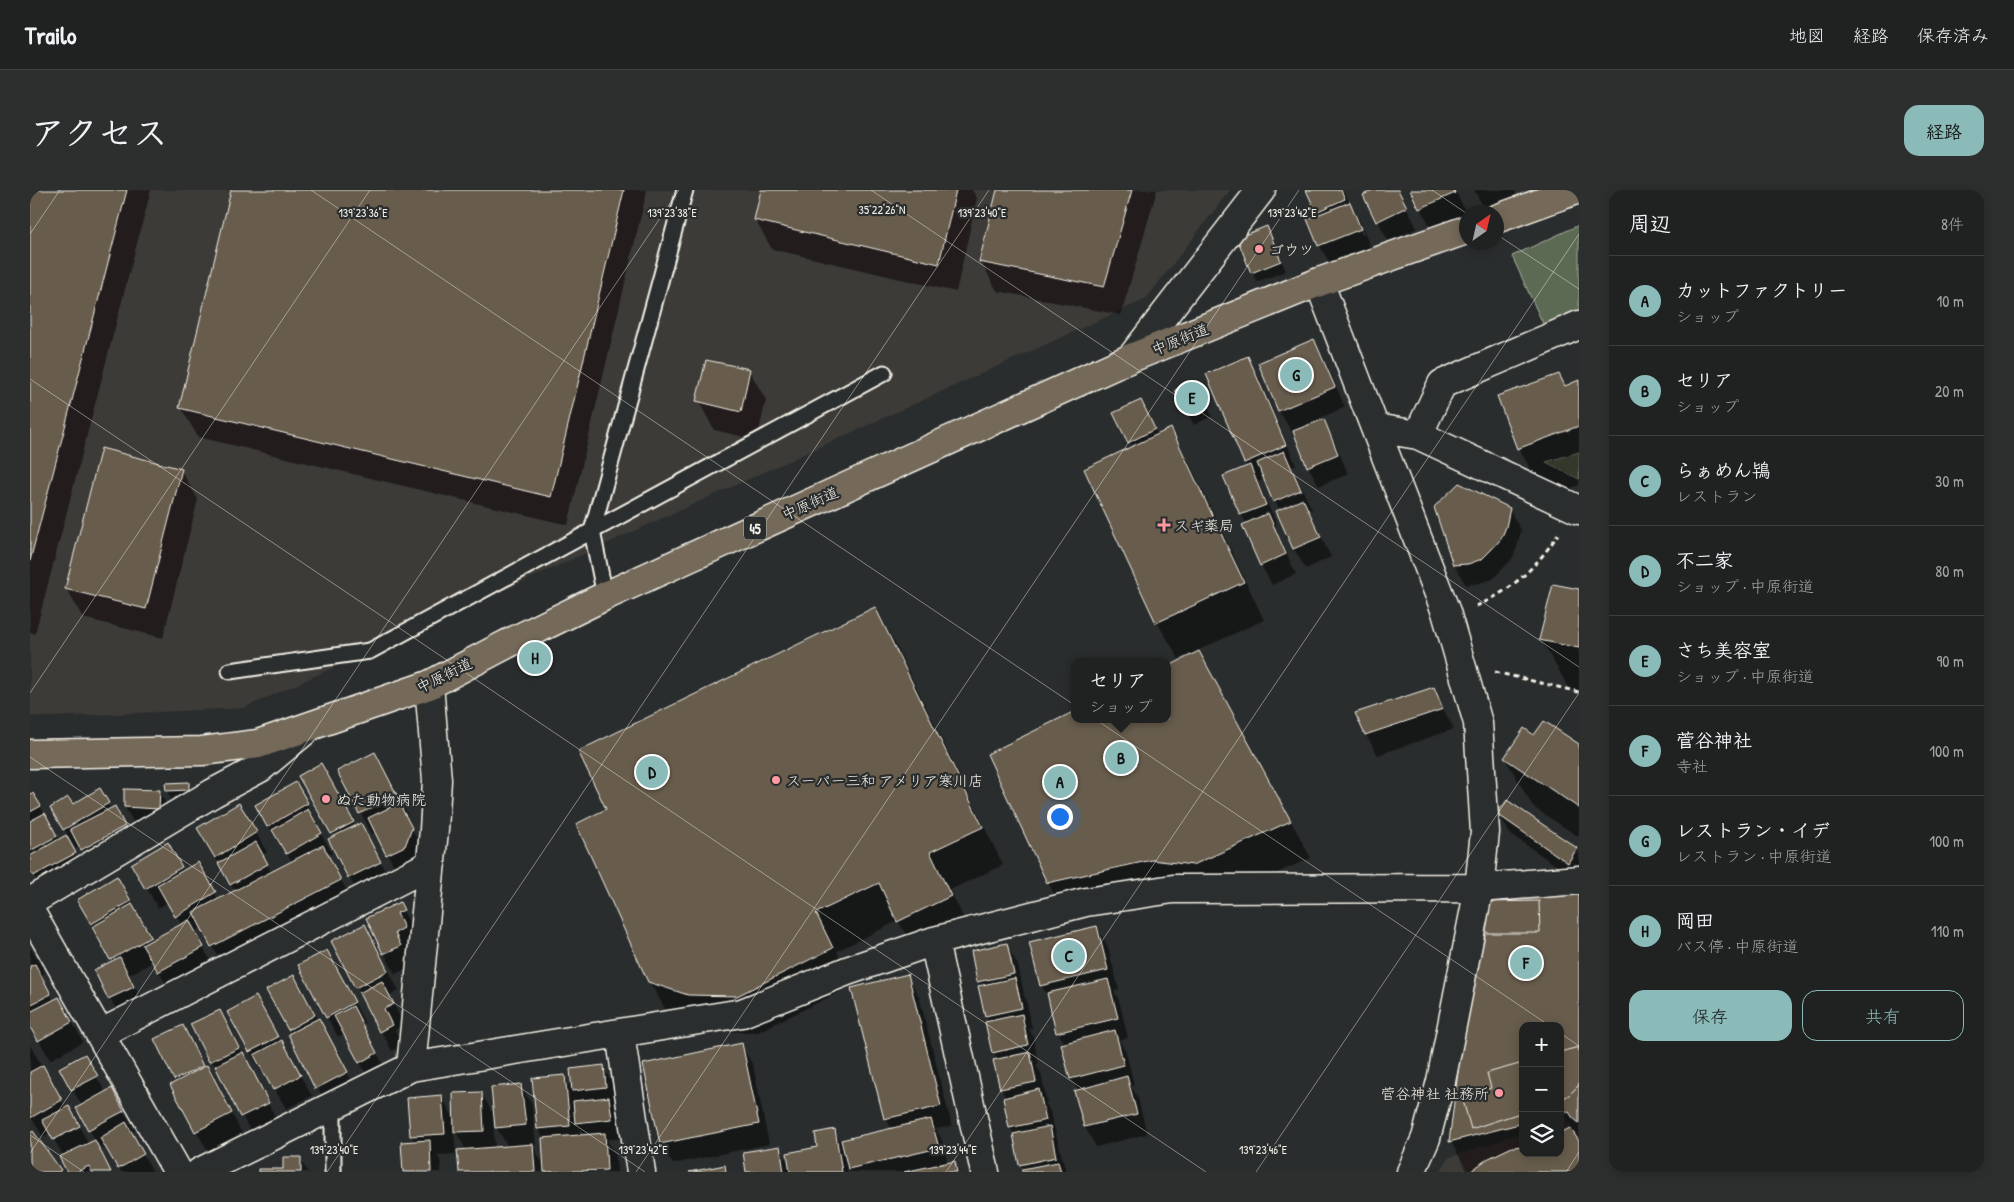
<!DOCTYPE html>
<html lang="ja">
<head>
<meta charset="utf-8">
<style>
	:root { --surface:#202222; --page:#2d2f2f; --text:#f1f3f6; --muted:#a2a4a5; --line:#3d3f40; --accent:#8bbbb9 }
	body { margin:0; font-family:"Patrick Hand","Klee One",sans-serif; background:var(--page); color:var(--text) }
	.controls { position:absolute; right:15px; bottom:15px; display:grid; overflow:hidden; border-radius:10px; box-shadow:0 2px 12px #0003 }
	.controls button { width:45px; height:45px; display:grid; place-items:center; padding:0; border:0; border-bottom:1px solid var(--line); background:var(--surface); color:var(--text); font:25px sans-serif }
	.compass { position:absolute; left:1429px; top:15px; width:45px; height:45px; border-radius:50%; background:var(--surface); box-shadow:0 2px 12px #0003; rotate:34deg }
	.you { position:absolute; left:1029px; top:626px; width:18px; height:18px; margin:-12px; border:4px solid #fff; border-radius:50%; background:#1a73e8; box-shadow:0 0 0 8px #1a73e833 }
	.badge { display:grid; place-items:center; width:32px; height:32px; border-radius:50%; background:var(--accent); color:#111; font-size:16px; font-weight:700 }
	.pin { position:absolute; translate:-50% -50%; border:2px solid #fff; box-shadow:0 1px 5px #0006 }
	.popup { position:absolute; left:1041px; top:468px; width:100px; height:65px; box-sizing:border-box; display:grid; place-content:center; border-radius:10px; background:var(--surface); filter:drop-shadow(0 1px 4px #0005); font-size:16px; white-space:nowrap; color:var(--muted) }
	.popup b { font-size:19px; color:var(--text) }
	.popup::after { content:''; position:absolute; left:50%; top:100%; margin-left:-10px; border:10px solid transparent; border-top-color:var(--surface) }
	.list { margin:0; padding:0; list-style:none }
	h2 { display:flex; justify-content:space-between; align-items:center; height:65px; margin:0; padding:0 20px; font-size:21px }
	h2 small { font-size:16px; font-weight:400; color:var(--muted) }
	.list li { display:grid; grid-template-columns:32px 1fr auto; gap:15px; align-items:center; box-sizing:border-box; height:90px; padding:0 20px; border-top:1px solid var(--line) }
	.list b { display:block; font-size:19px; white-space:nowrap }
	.list p { margin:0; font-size:16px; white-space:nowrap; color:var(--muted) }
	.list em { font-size:16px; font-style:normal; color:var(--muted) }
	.actions { display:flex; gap:10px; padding:15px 20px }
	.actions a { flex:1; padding:11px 0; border:1px solid var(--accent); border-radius:15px; text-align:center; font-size:18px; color:var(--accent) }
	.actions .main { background:var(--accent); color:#111 }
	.icon { flex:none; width:28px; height:28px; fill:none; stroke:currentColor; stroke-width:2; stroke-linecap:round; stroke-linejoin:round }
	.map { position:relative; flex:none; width:1549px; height:982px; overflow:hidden; border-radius:15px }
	header { display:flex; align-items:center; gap:30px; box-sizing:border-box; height:70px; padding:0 25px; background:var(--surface); border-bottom:1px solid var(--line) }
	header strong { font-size:24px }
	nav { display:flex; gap:28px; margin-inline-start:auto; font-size:18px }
	.intro { display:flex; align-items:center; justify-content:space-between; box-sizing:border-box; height:120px; padding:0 30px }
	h1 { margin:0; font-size:35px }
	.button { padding:12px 22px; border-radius:15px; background:var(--accent); color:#111; font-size:18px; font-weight:700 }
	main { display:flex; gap:30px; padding:0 30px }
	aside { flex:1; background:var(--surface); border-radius:15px; box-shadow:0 2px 12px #0003 }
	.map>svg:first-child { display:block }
</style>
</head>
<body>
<header>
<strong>Trailo</strong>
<nav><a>地図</a><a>経路</a><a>保存済み</a></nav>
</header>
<div class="intro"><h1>アクセス</h1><a class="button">経路</a></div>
<main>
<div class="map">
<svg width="1549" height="982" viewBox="0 0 1549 982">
	<rect width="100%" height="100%" fill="#2a2d2e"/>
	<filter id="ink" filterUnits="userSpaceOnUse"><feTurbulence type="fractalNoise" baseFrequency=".02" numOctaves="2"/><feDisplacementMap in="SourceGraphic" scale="10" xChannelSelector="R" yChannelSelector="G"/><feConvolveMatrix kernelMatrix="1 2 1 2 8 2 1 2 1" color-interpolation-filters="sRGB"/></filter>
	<g filter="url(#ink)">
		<!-- built -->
		<path fill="#3c3b38" d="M0,0h1200l-84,109 -902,409 -195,9 -19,-1z
			M1535,928l14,20v34h-139l8,-14 75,-26v21h37v-34z"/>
		<!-- green -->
		<path fill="#5b6a53" stroke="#a8ae9e" d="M1549,35v85l-35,16 -32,-70z
			M1549,262v27l-33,-17z"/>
		<!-- shadow -->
		<path fill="#0007" fill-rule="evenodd" d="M0,0h121l-116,444 -5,-2z
			M202,0h415l-79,335 -370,-88 -17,-29z
			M732,0h210l5,8 -21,94 -184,-43 -17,-29z
			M968,0h159l-36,125 -124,-24 -16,-29z
			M1277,0h36l18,33 10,26 -40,16 -12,-20v-30zM1327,33h3l4,11 -2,1z
			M1336,0h32l19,38 -28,14 -25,-46 4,-2z
			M1381,0h44l11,23 -35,15z
			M1444,0h41l2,6 -32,14z
			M1237,37l19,44 -29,11 -5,-10z
			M1284,151l11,19 20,47 -54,24 -12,-20 -20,-47z
			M1218,168l11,20 37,87 -4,2 20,43 -3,1 22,46 -25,12 -12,-20 -16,-37 2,-1 -16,-32 -6,3 19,43 -3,1 22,48 -24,11 -11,-20 -15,-41 -21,-47 22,-10 -2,-5z
			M719,180l17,30 -9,40 -43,-10 -16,-30z
			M1549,192v103l-32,13 -28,-49 -20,-52 65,-10z
			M1147,201l24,1 11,24 -18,9z
			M1116,221l12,24 12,-5 21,36 73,154 -85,39 -22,-37 -72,-153 47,-22 -17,-33z
			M1293,230l11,20 14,34 -29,12 -11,-20z
			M151,280l17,29 -35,139 -80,-20 -17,-30z
			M1479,319l12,21 -4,18 -5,11 -19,20 -13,4 -14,2 -12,-20z
			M1549,400v101l-10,-3 -28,-48z
			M844,419l22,36 107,220 -53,25 21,43 -51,25 -22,-37 -61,30 17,34 -96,47 -48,-1 -39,-12 -22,-38 -41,-172z
			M1403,499l21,40 -76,26 -12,-20z
			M1190,500l91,168 -97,43 -41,-5 -104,24 -21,-37 -60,-129 87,-35h92z
			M1505,547l44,9v91l-46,-30 -28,-49z
			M345,563l33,62 -2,1 16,33 -5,17 -19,8 -22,-42 -4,2 -33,-62z
			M291,575l35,62 5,-3 30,58 -31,15 -11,-20 -15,-40 -34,-61z
			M158,593l12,20 -22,8 -11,-20v-7z
			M265,594l23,40 -2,1 16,28 -4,3 24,44 -129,66 -21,-39 -8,5 20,35 -44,24 -17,-29 -24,13 16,32 -24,12 -25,-48 17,-9 -34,-62 37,-22 36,63 30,-16 -14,-23 -10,6 -25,-43 35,-21 16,27 13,-8 22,37 16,-8 -36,-64 57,5 11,19 -5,4 10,17 20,-11 -10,-17 -2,1 -23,-40z
			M70,600l11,19 3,-2 22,39 -42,23 -13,-23 -5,3 -24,-41 20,-2z
			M95,601h34l11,20 -34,16 -11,-20z
			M0,606l10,10 19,34 6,-3 21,36 -40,23 -16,-27z
			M1477,612l69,47 3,5v27l-69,-47 -11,-20z
			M1549,703v279h-111l-17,-30 30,-241zM1493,836h37v127h-37z
			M369,714l15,26 -6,3 7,15 -10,5 7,13 -17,8 -28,-55z
			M1067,737l11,20 11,43 -5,1 5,9 9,38 -9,2 7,12 8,33 -3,1 7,12 9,36 -51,13 -11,-20 -10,-35 3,-1 -7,-13 -7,-34 -6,-12 -8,-32 -9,-15z
			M976,755l12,20 6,29h-1l3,5 6,29 -3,1 4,7 6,29h-3l5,8 6,29h-2l5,9 16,61h-43l-8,-36 -5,-9 -4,-29 -5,-9 -6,-28 3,-1 -5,-8 -3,-29 -4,-7 -6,-29 1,-1 -3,-5z
			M346,756l23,45 -10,5 15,28 -9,6 8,15 -11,6 -35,-64z
			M0,757l15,26 -5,3 14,25 16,17 13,24 -33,18 -20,-36z
			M297,761l38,72 -3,1 26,50 -17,8 -27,-48 -6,3 -11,-20z
			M877,786l12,20 33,130 -16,3 6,11 6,24 6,-1 6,9h-109l-2,-3v3h-102l32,-25 11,19 29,-18 15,-17 6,10 52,-12 -6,-10 -33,-130z
			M238,800l37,7 25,42 28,54 -30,15z
			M198,822l39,6 45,78 -26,13 -22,-39 -3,2z
			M162,835l39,6 48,93 -26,12z
			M152,837l22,41 14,19 24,46 -34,18 -12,-20 -19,-49 -21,-42z
			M0,855l36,64 3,-1 20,36 7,-3 -7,-12 -7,-23 -21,-37 24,-13 21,37 17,17 12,21 -4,2 22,39h-32l-15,-25 -7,3 12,22h-43l-4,-15 -14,-24 -7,4 -13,-22z
			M711,855l12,20 16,79 -96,20 -12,-20z
			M573,877l12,20 2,20 -3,1 6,10 3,20 -16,2 9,15 1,17h-157l6,-22 -12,-21 2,25 -19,1 4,7v10h-37l11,-29 -4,-7 -2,-37 33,-2 13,23 27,-26 13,23 25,-32 12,20 4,40h-4l13,22 -2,-30 -5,-8 26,-53 9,16 -2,-22zM463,928h2l1,9 12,20 -13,1zM549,936l5,10h-4z
			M270,969l8,13h-48l25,-2z"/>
		<!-- building -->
		<path fill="#675d4e" stroke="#f4f1e8" d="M0,0h97l-97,371z
			M201,0h393l-73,307 -372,-89z
			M731,0h195l-17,74 -185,-44z
			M967,0h135l-28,97 -125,-25z
			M1276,0h35l4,9 -29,13z
			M1343,0h25l9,17 -31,15 -13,-27z
			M1380,0h44l1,3 -36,16z
			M1320,12l11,27 -43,17 -11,-27z
			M1237,36l14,35 -30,12 -14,-35z
			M1284,149l21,48 -57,24 -20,-48z
			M1218,166l38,89 -42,18 -38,-89z
			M676,170l44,9 -9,43 -45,-11z
			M1529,184l6,12 14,-6v46l-62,23 -20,-53z
			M1166,191l12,25 -21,9 -12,-25z
			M1111,210l14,29 -27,14 -15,-30z
			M1294,229l14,35 -31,13 -14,-36z
			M1141,238l73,154 -88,41 -72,-154z
			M71,258l81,21 -36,140 -81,-20z
			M1254,261l17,39 -28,12 -16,-39z
			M1220,275l16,40 -26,10 -17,-39z
			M1429,293l51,25 -4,19 -5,12 -9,10 -10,10 -14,5 -15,1 -19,-58z
			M1273,309l18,38 -28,12 -17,-38z
			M1238,323l18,41 -26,12 -18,-41z
			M1523,394l26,5v59l-40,-8z
			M845,417l108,220 -53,25 21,44 -54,26 -18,-39 -63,30 17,35 -96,48 -49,-1 -40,-13 -72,-158 30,-15 -28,-58z
			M1169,461l92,170 -98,44 -41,-5 -105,23 -60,-129 88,-43v8h92v-52z
			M1404,497l9,22 -78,26 -10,-22z
			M1514,531l35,23v64l-75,-50 20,-30 10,7z
			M345,562l22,43 -38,19 -22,-43z
			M291,573l33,59 -23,12 -33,-58z
			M159,592v8l-23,1 -1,-8z
			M266,592l12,21 -41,24 -12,-22z
			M70,598l9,15 -46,27 -13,-22 18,-11 5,7z
			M94,599l36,1 -1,19 -35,-2z
			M3,603l8,13 -11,6v-18z
			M1477,610l70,48 -9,15 -71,-49z
			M209,613l18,29 -42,26 -18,-30z
			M369,613l13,25 -7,18 -19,9 -18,-37z
			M85,616l10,20 -44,24 -11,-21z
			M278,619l14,24 -36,21 -14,-24z
			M15,623l12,23 -27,15v-30z
			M331,633l20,39 -33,16 -20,-39z
			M36,645l10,18 -43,23 -3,-5v-15z
			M138,652l14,25 -37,22 -14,-25z
			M226,652l12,22 -38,21 -12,-22z
			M293,655l18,35 -130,67 -18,-35z
			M168,672l18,30 -41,25 -18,-32z
			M87,686l14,25 -40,23 -14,-24z
			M1549,702v231l-6,-5 -4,-6 -9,2v-88h-37v97l-74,19 31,-242z
			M1509,711l1,32h-55l1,-31z
			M370,712l4,8 -7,3 7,15 -9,5 6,13 -18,8 -17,-36z
			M102,714l19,33 -41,23 -18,-33z
			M159,730l15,27 -46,25 -16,-27z
			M335,734l23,47 -33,17 -24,-47z
			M1067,736l11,44 -68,16 -11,-44z
			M977,753l7,31 -37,8 -6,-31z
			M297,760l28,52 -29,16 -28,-53z
			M90,767l14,30 -26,12 -14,-29z
			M5,774l16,30 -21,11v-39z
			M878,784l33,132 -57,13 -33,-131z
			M264,785l21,40 -27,15 -22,-40z
			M985,788l7,30 -37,8 -7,-30z
			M1078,789l10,39 -62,15 -9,-40z
			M352,791l12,23 -10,5 8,16 -13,7 -20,-39z
			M226,806l22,41 -29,15 -22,-40z
			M29,807l13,25 -34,19 -8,-14v-15z
			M323,816l24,47 -18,10 -25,-47z
			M190,820l19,38 -30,14 -19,-38z
			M992,824l6,31 -36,8 -7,-31z
			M289,828l29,54 -33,17 -27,-55z
			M153,835l20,41 -29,14 -20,-41z
			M1085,840l9,35 -54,14 -9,-35z
			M252,850l19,35 -28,15 -19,-35z
			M712,853l17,81 -99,20 -17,-80z
			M1549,857v38l-10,10 -9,5v-48z
			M213,862l26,51 -29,14 -25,-51z
			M1000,862l6,30 -36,7 -7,-29z
			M55,864l13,22 -27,14 -12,-22z
			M1493,873v49l-52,17 -9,-32 29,-9 -4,-15z
			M13,875l19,35 -32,18v-46z
			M177,875l25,48 -37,19 -25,-47z
			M574,875l2,22 -34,4 -2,-22z
			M535,885l5,51 -33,3 -5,-51z
			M1097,886l10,38 -53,13 -10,-36z
			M491,894l5,41 -31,3 -4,-41z
			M82,898l12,23 -36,19 -12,-22z
			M1009,899l7,31 -37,8 -6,-30z
			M452,902l2,39 -30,1 -1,-39z
			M412,905l3,39 -35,2 -3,-38z
			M579,907l3,22 -37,4 -2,-22z
			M39,916l11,20 -27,14 -11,-20z
			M901,929l8,29 -91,21 -7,-29z
			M96,932l18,32 -26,15 -18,-31z
			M1020,936l6,31 -37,8 -6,-31z
			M1540,938l9,13v31h-109l17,-13 25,-12 11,-1v7h37v-20z
			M805,939l7,43h-52l-3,-19 30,-6 -2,-14z
			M3,941l28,39 -2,2h-29v-39z
			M575,943l2,37 -63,2 -2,-34z
			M65,950l16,32h-19l-3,-6 -12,6h-10l-8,-15z
			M400,950l1,32h-28l-2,-30z
			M503,954l2,28h-76l-2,-22z
			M750,956l4,26h-38l-3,-20z
			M253,967h18v15h-43v-3h25z
			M925,971l2,11h-53z
			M1028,972l3,10h-39v-3z
			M695,975l1,7h-37z"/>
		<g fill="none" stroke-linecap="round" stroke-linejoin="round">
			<!-- lane casing -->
			<g stroke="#f4f1e8" stroke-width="19">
				<path id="lane" d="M575,406l-13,-65 93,-341
					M200,481l140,-20 514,-278
					M303,916v66"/>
			</g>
			<!-- street casing -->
			<g stroke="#f4f1e8" stroke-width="31">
				<path id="street" d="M1289,92l56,146 43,7 161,75
					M1101,168l130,-168
					M1345,238l71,184 32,111 7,109 -6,56 -38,193 -15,57 -15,34
					M1388,245l24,-51 137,-59
					M0,712l183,-109 47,-25 48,-40
					M0,721l148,261
					M904,751l51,231
					M70,844l331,-170
					M590,844l21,138
					M381,877l23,-237 3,-50 -8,-95
					M170,982l211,-105 331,-54 105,-42 87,-30 152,-39 87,-13 306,-1 100,-8"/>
			</g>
			<!-- primary casing -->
			<g stroke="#f4f1e8" stroke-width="31">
				<path id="primary" d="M1466,29l80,-29
					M0,564l172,-3 56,-7 171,-59 78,-41 98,-48 526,-238 188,-76 147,-52"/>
			</g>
			<!-- path -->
			<path stroke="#f4f1e8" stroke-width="3" stroke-dasharray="5 4" stroke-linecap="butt" d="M1446,416c34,-14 62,-40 82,-72
				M1465,482l84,20"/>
			<!-- lane -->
			<use href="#lane" stroke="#2a2d2e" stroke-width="15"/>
			<!-- street -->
			<use href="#street" stroke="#2a2d2e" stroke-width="28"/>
			<!-- primary -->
			<use href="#primary" stroke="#746a5a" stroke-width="28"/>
		</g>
	</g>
	<!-- ticks -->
	<path fill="none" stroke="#f4f1e8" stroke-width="1" stroke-opacity="0.45" d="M281,0l1239,836M841,0l708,477M1402,0l34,23M0,44l30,-44M1466,44l83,55M0,189l1176,793M0,503l340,-503M0,567l615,415M1530,843l19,13M0,945l54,37M0,963l649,-963M297,982l662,-982M606,982l663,-982M916,982l633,-938M1226,982l323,-479M1536,982l13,-20"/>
	<!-- markers -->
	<g fill="#ff9aa2" stroke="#2a2d2e" stroke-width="2">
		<circle cx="1229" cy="59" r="5"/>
		<path d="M1131.5 327.5h5v5h5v5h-5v5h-5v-5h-5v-5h5z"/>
		<circle cx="746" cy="590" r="5"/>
		<circle cx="296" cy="609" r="5"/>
		<circle cx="1469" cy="903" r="5"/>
	</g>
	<g text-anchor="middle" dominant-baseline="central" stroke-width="4.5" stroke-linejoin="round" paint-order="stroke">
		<!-- shield labels -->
		<rect fill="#2a2d2e" stroke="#b7b6b0" stroke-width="1" x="714" y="326.5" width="22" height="23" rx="4"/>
		<g font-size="14" font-weight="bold" fill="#f4f1e8">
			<text x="725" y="338">45</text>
		</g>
		<!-- poi labels -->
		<g font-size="15" fill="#f4f1e8" stroke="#2a2d2e" text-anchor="start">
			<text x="1239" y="59">ゴウツ</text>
			<text x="1144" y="335">スギ薬局</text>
			<text x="756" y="590">スーパー三和 アメリア寒川店</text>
			<text x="306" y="609">ぬた動物病院</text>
			<text x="1459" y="903" text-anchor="end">菅谷神社 社務所</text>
		</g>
		<!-- street labels -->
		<g font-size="15" fill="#f4f1e8" stroke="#2a2d2e">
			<text transform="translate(1150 149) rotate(-22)">中原街道</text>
			<text transform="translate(780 313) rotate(-24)">中原街道</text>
			<text transform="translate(414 485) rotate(-26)">中原街道</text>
		</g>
	</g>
	<g font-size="12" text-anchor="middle" fill="#f4f1e8" stroke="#2a2d2e" stroke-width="4.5" stroke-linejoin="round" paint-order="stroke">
		<text x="852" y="24">35°22'26"N</text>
		<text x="333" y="27">139°23'36"E</text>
		<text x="642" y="27">139°23'38"E</text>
		<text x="952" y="27">139°23'40"E</text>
		<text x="1262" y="27">139°23'42"E</text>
		<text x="304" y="964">139°23'40"E</text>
		<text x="613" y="964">139°23'42"E</text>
		<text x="923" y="964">139°23'44"E</text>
		<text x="1233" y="964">139°23'46"E</text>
	</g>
</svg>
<div class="controls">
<button>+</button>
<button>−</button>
<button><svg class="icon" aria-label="layers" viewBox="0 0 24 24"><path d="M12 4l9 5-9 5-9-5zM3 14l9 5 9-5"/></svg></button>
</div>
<svg class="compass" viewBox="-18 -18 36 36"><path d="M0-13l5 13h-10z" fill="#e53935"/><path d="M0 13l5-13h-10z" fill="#a2a4a5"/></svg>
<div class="you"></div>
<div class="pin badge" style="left:1030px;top:592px">A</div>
<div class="pin badge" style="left:1091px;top:568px">B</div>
<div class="popup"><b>セリア</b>ショップ</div>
<div class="pin badge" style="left:1039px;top:766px">C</div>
<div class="pin badge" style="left:622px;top:582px">D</div>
<div class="pin badge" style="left:1162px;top:208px">E</div>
<div class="pin badge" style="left:1496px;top:773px">F</div>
<div class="pin badge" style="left:1266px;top:185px">G</div>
<div class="pin badge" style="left:505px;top:468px">H</div>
</div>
<aside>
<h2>周辺<small>8件</small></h2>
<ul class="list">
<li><span class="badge">A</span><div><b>カットファクトリー</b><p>ショップ</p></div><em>10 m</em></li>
<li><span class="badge">B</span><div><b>セリア</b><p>ショップ</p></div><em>20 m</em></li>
<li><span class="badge">C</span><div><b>らぁめん鴇</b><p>レストラン</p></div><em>30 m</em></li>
<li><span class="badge">D</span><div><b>不二家</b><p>ショップ · 中原街道</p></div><em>80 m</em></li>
<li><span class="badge">E</span><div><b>さち美容室</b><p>ショップ · 中原街道</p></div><em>90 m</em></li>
<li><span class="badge">F</span><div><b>菅谷神社</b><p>寺社</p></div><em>100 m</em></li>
<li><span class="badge">G</span><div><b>レストラン・イデ</b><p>レストラン · 中原街道</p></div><em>100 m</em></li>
<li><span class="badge">H</span><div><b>岡田</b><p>バス停 · 中原街道</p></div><em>110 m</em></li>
</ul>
<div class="actions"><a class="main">保存</a><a>共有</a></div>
</aside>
</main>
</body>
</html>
